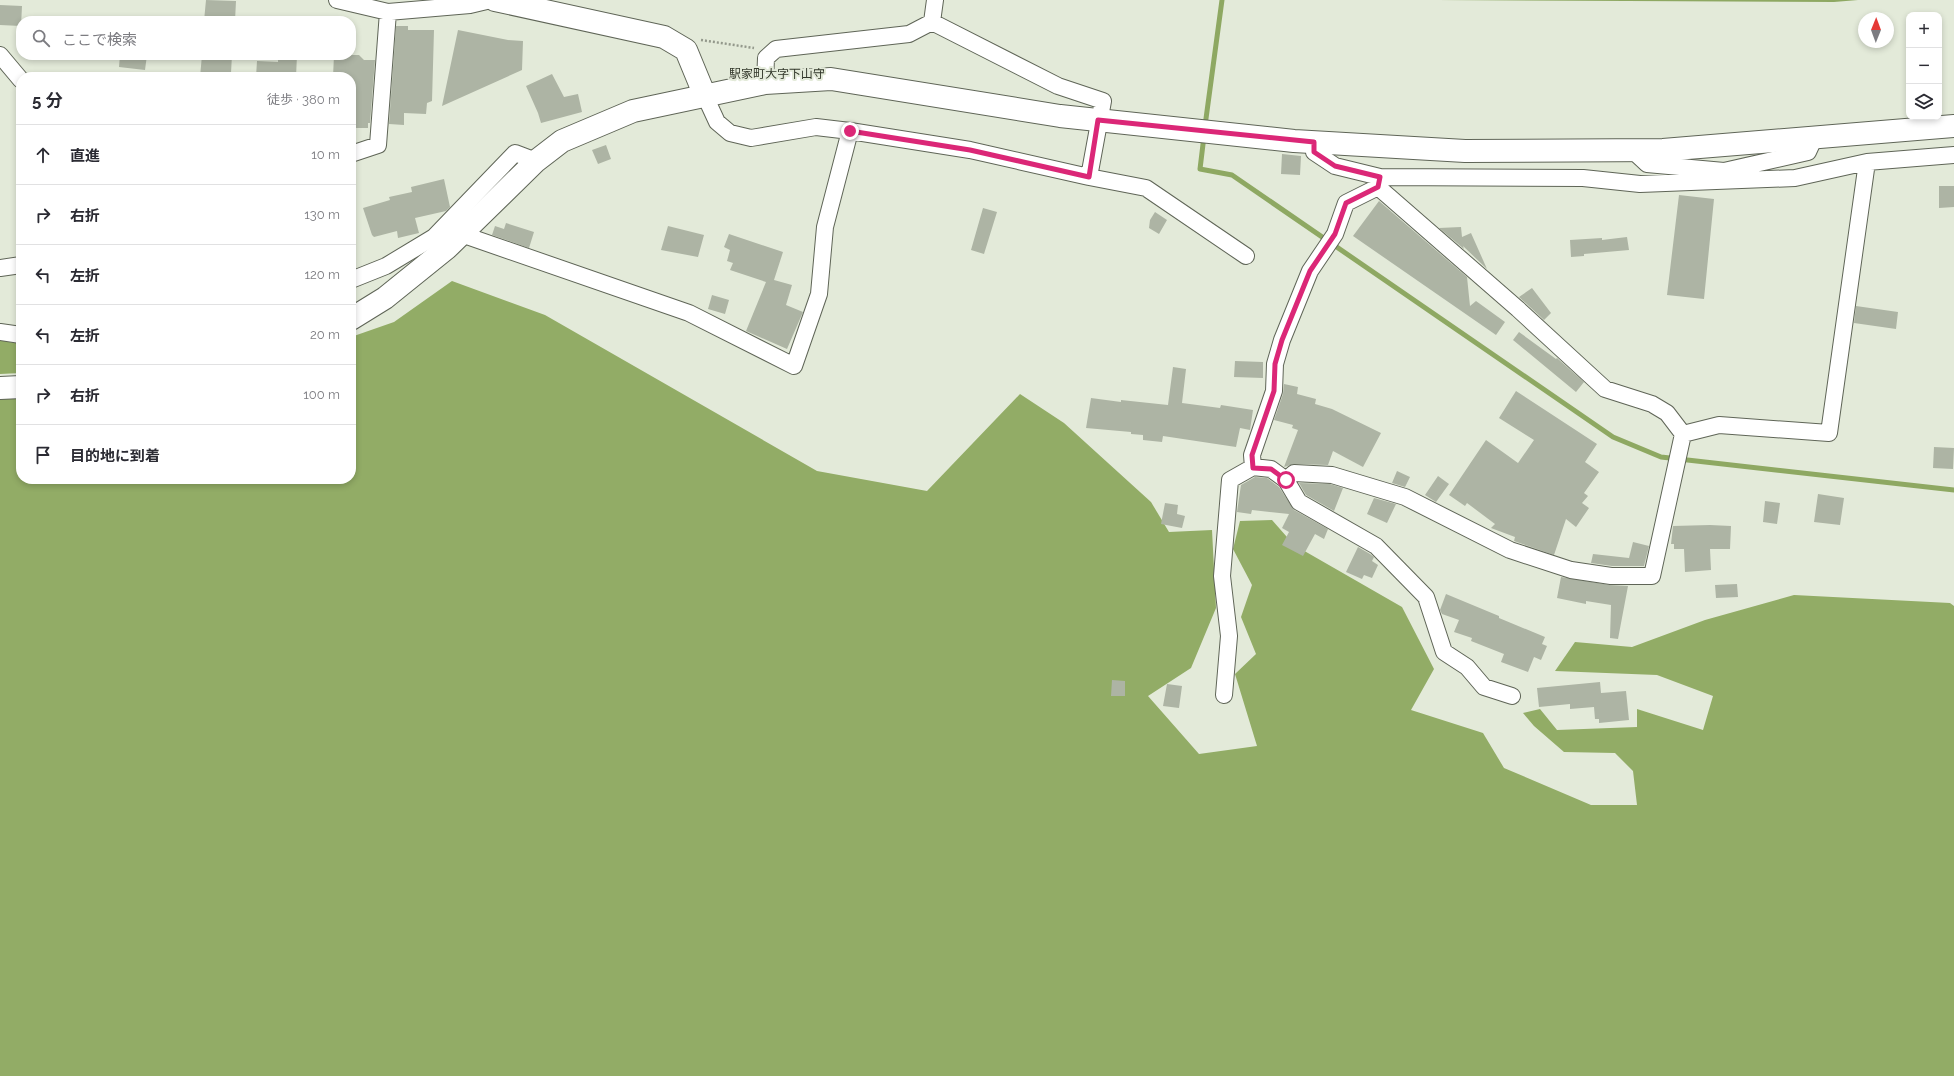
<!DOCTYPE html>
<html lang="ja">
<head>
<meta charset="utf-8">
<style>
	:root { --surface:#fff; --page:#f7f7f7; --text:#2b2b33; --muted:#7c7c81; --line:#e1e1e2 }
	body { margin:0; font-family:Raleway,"Noto Sans JP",sans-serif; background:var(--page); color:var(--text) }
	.controls { position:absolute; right:12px; top:12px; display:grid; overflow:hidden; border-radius:8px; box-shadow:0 2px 6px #0003 }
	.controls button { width:36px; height:36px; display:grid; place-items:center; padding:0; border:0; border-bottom:1px solid var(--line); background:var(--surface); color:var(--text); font:20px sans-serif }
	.compass { position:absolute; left:1858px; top:12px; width:36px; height:36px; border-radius:50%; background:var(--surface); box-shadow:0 2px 6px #0003; rotate:1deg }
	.stop { position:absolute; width:12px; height:12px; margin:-9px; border:3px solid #db2777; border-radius:50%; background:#fff }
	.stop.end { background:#db2777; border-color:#fff; box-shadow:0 1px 4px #0008 }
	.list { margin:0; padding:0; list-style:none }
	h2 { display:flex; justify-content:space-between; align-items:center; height:52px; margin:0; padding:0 16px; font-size:17px }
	h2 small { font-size:13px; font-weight:400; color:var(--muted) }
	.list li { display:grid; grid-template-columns:26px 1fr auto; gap:12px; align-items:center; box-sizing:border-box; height:60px; padding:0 16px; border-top:1px solid var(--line) }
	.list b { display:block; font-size:15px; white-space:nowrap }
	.list em { font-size:13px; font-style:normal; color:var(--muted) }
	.icon { flex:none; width:22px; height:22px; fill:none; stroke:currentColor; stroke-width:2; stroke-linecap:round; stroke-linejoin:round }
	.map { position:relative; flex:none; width:1954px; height:1076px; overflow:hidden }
	.search { position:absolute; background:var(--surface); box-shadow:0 2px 6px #0003; left:16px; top:16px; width:340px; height:44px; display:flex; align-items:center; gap:10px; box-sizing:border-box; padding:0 14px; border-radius:16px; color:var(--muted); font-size:15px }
	.panel { position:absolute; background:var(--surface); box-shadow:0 2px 6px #0003; left:16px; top:72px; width:340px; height:412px; border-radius:16px }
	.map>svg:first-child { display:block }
</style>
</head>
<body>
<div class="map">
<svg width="1954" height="1076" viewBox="0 0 1954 1076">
	<rect width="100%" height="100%" fill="#e3ead9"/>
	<!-- forest -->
	<path fill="#92ac66" d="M452,281l93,34 272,156 110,20 93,-97 44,29 87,79 18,30 43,-2 4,78 -25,60 -43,28 51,58 58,-8 -22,-72 21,-20 -15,-37 11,-32 -19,-36 7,-28 32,-1 22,25 108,62 32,62 -23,41 72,23 21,35 87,37h46l-4,-34 -18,-18 -51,-1 -30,-26 -11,-13 17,-4 17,21 80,-3v-18l66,21 10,-34 -56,-21 -102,-4 20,-29 57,5 73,-27 89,-25 156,8 4,3v470h-1954v-677l21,-1v81h330v-142l43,-15z
		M0,338l8,4 13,1v30l-21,1z"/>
	<!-- water -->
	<path fill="#8ea862" d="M1437,0h421l-24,2z"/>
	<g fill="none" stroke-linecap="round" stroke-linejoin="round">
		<!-- stream -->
		<path stroke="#8ea862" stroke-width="5" d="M1205,126l17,-126
			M1204,136l-4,33 32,6 381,262 48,20 293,33"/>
	</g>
	<!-- building -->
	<path fill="#adb4a4" d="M206,0l30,1 -1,20h-31z
		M0,5l22,1 -1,20 -21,-1z
		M396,26h12v4h26l-2,71 -5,2 -1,11 -22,-1v12l-15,-1z
		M458,30l50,10 15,1 -1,29 -80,36z
		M120,55h27l-2,15 -26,-3z
		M202,55h30l-1,18 -17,-1v5h-14z
		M278,55h19l-1,22h-40l1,-16 21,1z
		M334,55h25l5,5h11l-5,63h-2v5h-17v-51h-18z
		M552,74l12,23 14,-3 4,18 -41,11 -3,-10 -12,-27z
		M606,145l5,14 -13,5 -6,-14z
		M1282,154l19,2 -1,19 -19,-1z
		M444,179l6,28 -4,4 -31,7 4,15 -21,5 -1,-7 -23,6 -2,-2 -9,-27 27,-8 -1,-3 23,-5 -1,-5z
		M1939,186h15v21l-15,1z
		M1679,195l35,4 -10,100 -37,-4z
		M1379,201l88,76 3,29 6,-5 29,21 -9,13 -143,-99z
		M983,208l14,4 -13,42 -13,-4z
		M1155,212l12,8 -8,14 -10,-6 1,-8z
		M506,223l28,9 -5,16 -37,-13 3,-9 9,3z
		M668,226l36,9 -6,22 -37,-7z
		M1461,227l1,10 9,-4 16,36 -24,-23 1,3 -25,-21z
		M729,234l54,18 -9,28 18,5 -6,20 17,7 -16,37 -41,-18 20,-49 -36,-12 3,-7 -6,-2 3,-11 -6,-3z
		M1627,237l2,13 -45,4v2l-13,1 -1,-17 32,-2v2z
		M1532,288l19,25 -7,7 -25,-23z
		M712,295l17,5 -4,14 -17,-5z
		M1856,306l42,6 -2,17 -42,-6z
		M1519,332l37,27 1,-1 27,24 -8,10 -63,-52z
		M1235,361l28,1v16l-29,-1z
		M1173,367l13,2 -4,34 38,5 1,-3 32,5 -3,20 -10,-2 -4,19 -73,-11 -1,6 -19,-2v-5l-12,-1v-2l-45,-4 5,-30 30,4v-2l47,5z
		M1284,384l14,3 -1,7 19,5 -1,5 17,5 49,24 -18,34 -30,-16 -5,14 -34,-1 -10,3 14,-37 -6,-2 1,-3 -19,-5 9,-26z
		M1516,391l81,53 -12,18 14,10 -15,21 4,3 -6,7 7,5 -13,19 -10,-8 -12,36 -40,-14 1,-4 -24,-9 4,-4 -28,-21 -2,3 -16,-11 37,-55 32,23 16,-23 -35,-22z
		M1934,447l20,1 -1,21 -20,-1z
		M1397,471l13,6 -5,10 -13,-4z
		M1438,476l11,8 -13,18 -11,-7z
		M1255,477l12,1 12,9 15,23 34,19 -4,10 -9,-5 -12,22 -21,-11 7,-13 -7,-4 7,-14 -37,-4 -1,4 -14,-2 4,-27z
		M1299,483l31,1 13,4 -9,23 -28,-16z
		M1818,494l26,4 -4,27 -26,-3z
		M1374,498l22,6 -9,19 -20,-9z
		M1765,501l15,2 -3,21 -14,-2z
		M1165,503l13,2 -1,9 8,2 -3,12 -21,-4z
		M1710,525l21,1 -1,23h-20l1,21 -26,2 -1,-23h-10v-5h-3l2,-18z
		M1633,542l16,4 -5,20h-32l-21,-3 2,-9 36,4z
		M1358,547l12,7 4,3 -2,4 6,4 -6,13 -8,-3 -2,4 -16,-7z
		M1561,577l49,8 18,1 -10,53 -8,-1 1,-33 -25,-4v3l-29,-6z
		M1737,584l1,13 -22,1 -1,-13z
		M1446,594l53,22v2l46,19 -3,7 5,2 -6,14 -7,-3 -6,15 -27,-10 3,-8 -33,-13 1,-3 -18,-6 5,-12 -17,-6 -2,-4z
		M1112,680l13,1v15h-14z
		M1600,682l1,11 25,-2 3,29 -30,3v-4h-4l-1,-12 -24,2v-5l-31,3 -2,-19z
		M1167,684l15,2 -3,22 -16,-2z"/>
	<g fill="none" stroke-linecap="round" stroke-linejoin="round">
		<!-- street casing -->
		<g stroke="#5f6557" stroke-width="18">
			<path id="street" d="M337,0l51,12 82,-7 21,-5
				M932,22l126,64 45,15 -14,76
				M0,55l21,25
				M765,83l1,-25 10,-9 133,-15 23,-12 3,-22
				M705,96l12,26 13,11 21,5 65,-11 34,4 120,19 119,27 57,11 100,68
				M1314,142v10l21,14 45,11 203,1 57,6 155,-6 72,-16 87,-7
				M1632,150l15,14 77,7 84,-19 6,-13
				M351,154l27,-9 10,-133
				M1380,177l-2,10 -32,16 -11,31 -25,37 -28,69 -7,24 -1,27 -22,64 1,12 18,2 15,11 13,22 77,44 50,51 18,55 23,15 17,20 28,9
				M1378,187l140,122 87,80 47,15 15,9 16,21
				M461,234l228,79 105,53 25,-72 6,-67 25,-96
				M0,268l21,-3
				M351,280l35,-14 48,-29 81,-84 21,8
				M0,332l21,3
				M1286,480l8,-7 38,2 73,22 105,53 61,20 40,6h41l31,-142 36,-9 110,8 38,-271
				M1224,695l5,-59 -7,-60 8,-96 23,-13"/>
		</g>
		<!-- secondary casing -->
		<g stroke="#5f6557" stroke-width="24">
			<path id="secondary" d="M495,0l169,37 22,13 19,46
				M351,319l34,-21 62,-50 89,-87 26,-20 71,-30 132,-28 66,-4 229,37 234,25 171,10 198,-1 291,-24
				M0,388l21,-1"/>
		</g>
		<!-- path -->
		<path stroke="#93988b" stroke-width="2.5" stroke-dasharray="2 2" stroke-linecap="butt" d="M701,40l53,8"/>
		<!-- street -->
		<use href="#street" stroke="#fff" stroke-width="16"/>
		<!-- secondary -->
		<use href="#secondary" stroke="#fff" stroke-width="22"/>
	</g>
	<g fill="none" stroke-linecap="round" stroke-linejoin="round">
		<!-- route -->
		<path stroke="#db2777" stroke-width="5" d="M850,131l120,19 119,27 9,-57 216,22v10l21,14 45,11 -2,10 -32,16 -11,31 -25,37 -28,69 -7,24 -1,27 -22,64 1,13 18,1 15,11"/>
	</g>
	<g text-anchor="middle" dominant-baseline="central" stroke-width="4" stroke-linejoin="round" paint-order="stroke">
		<!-- quarter labels -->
		<g font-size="12" fill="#313629" stroke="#e3ead9">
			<text x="777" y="74">駅家町大字下山守</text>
		</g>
	</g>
</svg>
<div class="controls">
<button>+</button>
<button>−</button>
<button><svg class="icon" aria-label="layers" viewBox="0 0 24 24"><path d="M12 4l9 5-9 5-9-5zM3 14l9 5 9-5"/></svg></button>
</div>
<svg class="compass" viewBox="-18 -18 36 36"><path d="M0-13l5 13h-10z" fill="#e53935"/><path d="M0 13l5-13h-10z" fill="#7c7c81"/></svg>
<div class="stop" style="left:1286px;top:480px"></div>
<div class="stop end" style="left:850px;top:131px"></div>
<div class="search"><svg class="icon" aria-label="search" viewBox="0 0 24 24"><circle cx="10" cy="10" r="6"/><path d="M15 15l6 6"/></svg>ここで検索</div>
<section class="panel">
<h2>5 分<small>徒歩 · 380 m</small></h2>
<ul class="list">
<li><svg class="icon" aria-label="ahead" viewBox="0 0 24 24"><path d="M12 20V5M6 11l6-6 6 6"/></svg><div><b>直進</b></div><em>10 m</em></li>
<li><svg class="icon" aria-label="right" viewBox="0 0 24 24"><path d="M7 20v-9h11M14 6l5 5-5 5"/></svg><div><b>右折</b></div><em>130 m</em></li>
<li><svg class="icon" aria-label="left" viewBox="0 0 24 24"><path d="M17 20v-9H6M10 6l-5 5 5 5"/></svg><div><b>左折</b></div><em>120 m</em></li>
<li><svg class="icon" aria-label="left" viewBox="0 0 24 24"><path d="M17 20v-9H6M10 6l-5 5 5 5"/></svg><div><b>左折</b></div><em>20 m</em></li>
<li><svg class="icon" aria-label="right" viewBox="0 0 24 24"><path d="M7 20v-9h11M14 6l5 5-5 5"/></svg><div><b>右折</b></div><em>100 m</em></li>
<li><svg class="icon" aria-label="arrive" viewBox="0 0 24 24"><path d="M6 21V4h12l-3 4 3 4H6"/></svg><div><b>目的地に到着</b></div></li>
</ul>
</section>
</div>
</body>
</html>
